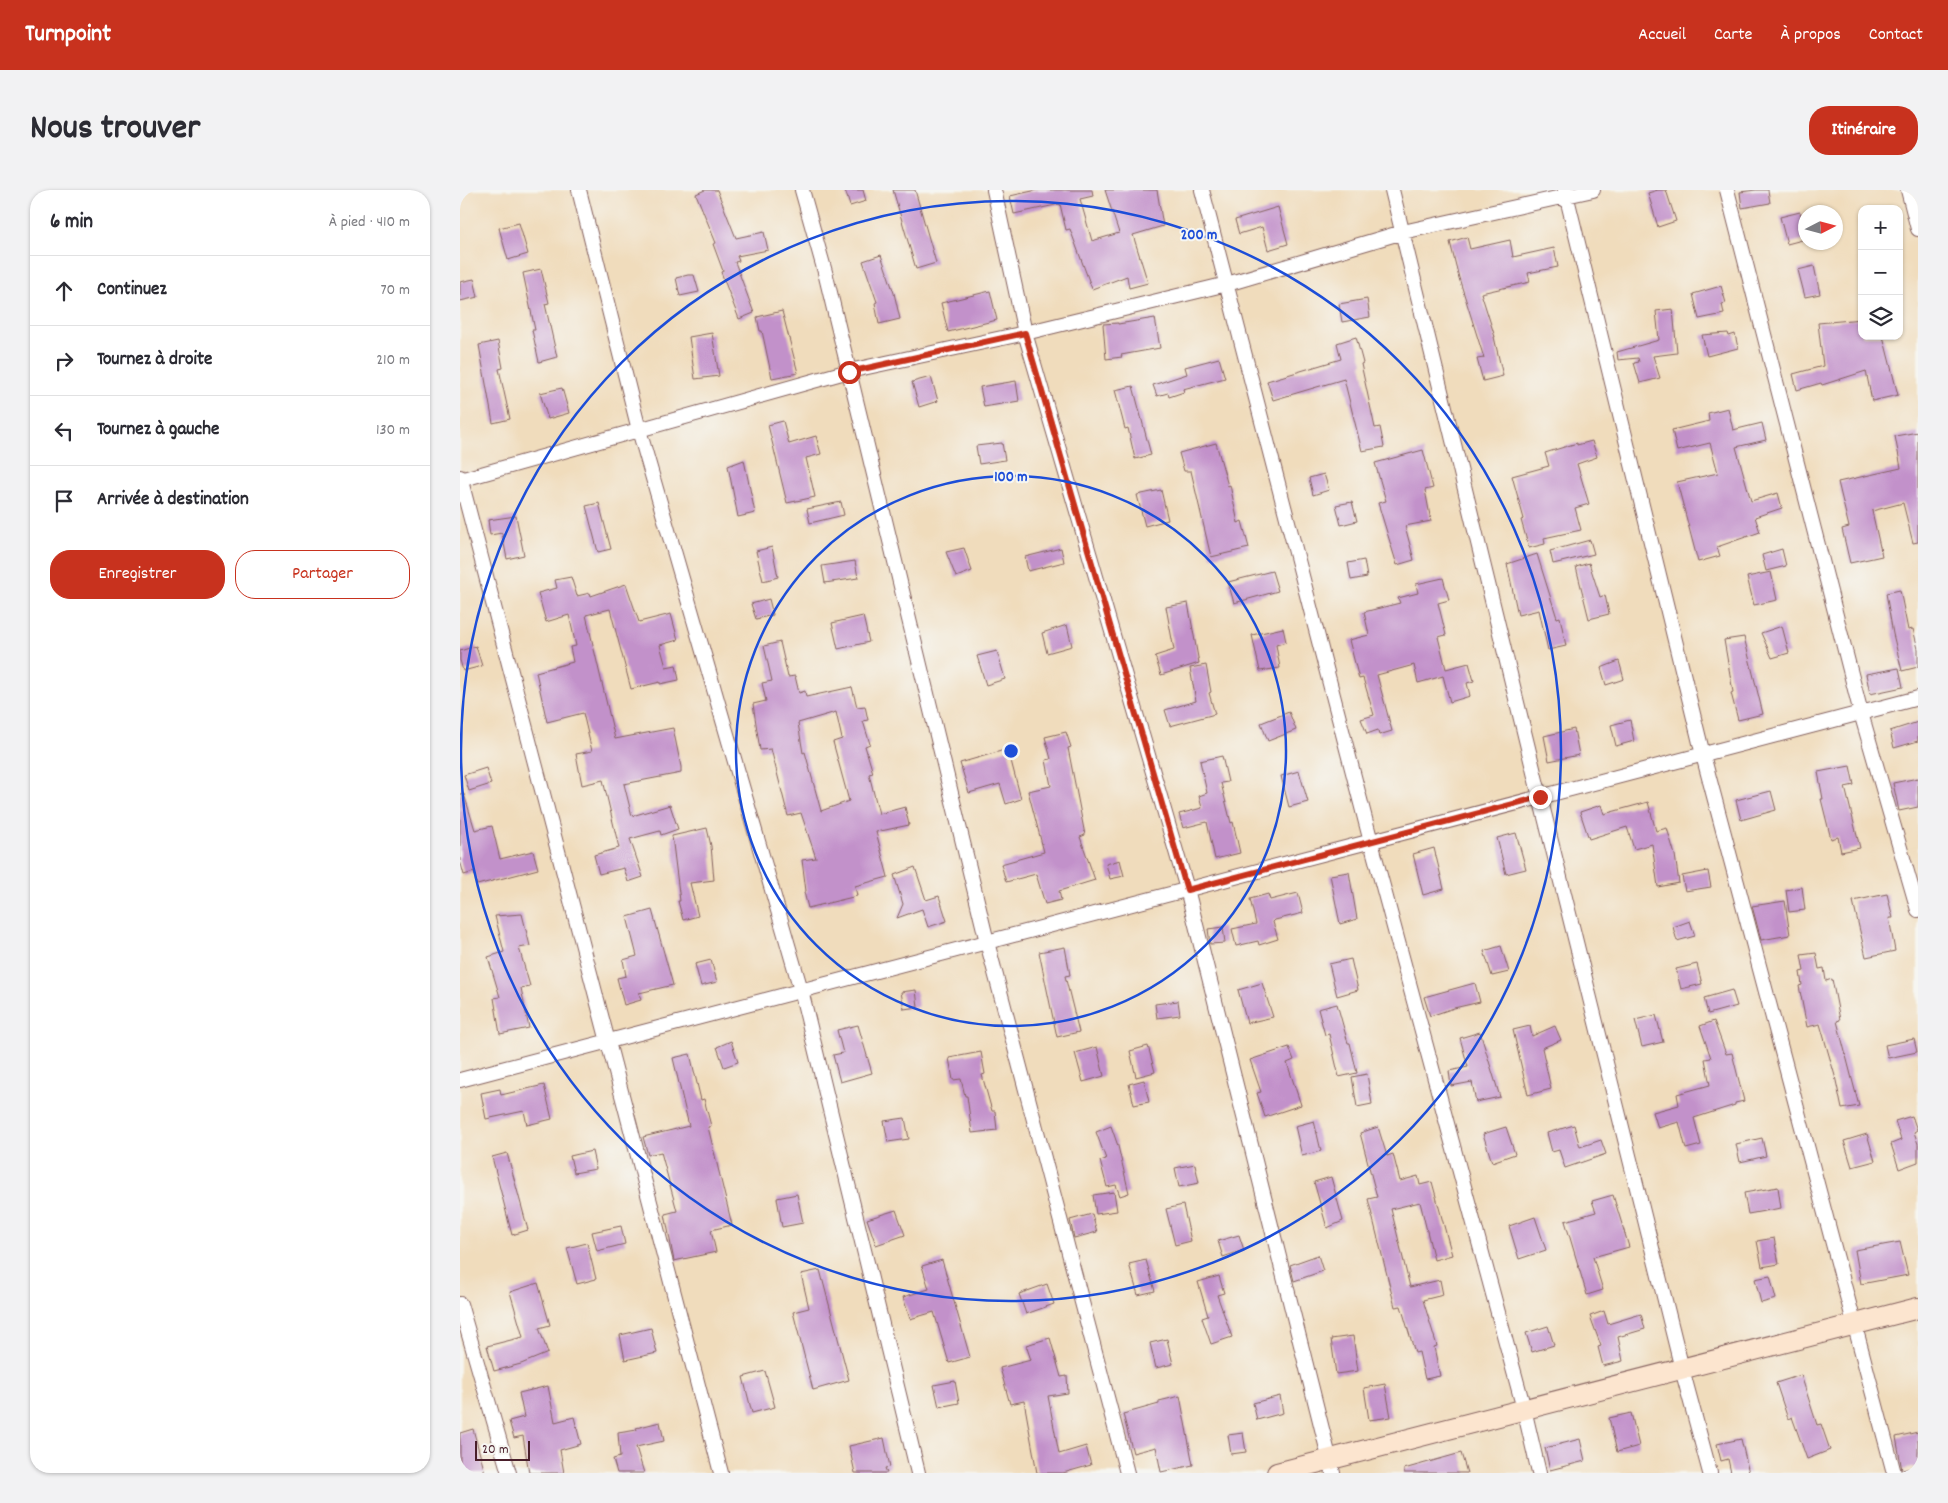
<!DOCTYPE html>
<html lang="fr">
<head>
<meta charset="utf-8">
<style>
	:root { --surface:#fff; --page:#f2f2f3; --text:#2b2b33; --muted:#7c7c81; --line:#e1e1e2; --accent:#c8321e }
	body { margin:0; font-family:Dekko,sans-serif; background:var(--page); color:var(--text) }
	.controls { position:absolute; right:15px; top:15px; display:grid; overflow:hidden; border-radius:10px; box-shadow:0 1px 4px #0004 }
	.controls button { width:45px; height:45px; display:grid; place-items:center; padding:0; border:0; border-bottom:1px solid var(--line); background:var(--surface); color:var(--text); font:25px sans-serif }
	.compass { position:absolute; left:1338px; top:15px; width:45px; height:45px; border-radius:50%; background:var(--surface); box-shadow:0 1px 4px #0004; rotate:84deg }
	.scale { position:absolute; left:15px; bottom:12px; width:55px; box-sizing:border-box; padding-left:5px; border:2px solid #4a1f2b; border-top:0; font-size:14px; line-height:18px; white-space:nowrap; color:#4a1f2b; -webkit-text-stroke:4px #f6f6f2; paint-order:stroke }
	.stop { position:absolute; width:15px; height:15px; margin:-11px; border:4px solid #c8321e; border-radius:50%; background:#fff }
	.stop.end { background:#c8321e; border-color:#fff; box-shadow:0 1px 5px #0008 }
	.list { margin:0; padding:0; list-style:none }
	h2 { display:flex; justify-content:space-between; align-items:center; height:65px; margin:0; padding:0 20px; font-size:21px }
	h2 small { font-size:16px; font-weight:400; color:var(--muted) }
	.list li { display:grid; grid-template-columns:32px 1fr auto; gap:15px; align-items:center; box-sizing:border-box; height:70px; padding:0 20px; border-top:1px solid var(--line) }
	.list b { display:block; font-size:19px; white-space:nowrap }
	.list em { font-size:16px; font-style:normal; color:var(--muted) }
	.actions { display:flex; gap:10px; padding:15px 20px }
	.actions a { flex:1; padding:11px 0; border:1px solid var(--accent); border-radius:20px; text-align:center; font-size:18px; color:var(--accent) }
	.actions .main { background:var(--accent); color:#fff }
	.icon { flex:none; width:28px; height:28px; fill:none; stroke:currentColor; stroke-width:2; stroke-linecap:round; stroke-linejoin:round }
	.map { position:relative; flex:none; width:1458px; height:1283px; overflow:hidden; border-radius:20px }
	header { display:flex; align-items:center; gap:30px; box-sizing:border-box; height:70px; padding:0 25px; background:var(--accent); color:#fff }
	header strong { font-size:24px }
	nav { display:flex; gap:28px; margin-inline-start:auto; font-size:18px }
	.intro { display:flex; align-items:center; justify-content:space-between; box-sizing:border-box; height:120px; padding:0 30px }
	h1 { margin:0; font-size:35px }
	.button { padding:12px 22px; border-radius:20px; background:var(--accent); color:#fff; font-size:18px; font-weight:700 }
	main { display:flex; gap:30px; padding:0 30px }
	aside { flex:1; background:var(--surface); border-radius:20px; box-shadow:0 1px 4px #0004 }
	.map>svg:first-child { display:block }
</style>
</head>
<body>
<header>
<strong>Turnpoint</strong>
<nav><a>Accueil</a><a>Carte</a><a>À propos</a><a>Contact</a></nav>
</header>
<div class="intro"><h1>Nous trouver</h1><a class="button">Itinéraire</a></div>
<main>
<aside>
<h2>6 min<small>À pied · 410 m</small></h2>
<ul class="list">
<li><svg class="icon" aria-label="ahead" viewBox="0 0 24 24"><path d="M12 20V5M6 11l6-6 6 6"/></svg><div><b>Continuez</b></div><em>70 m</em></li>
<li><svg class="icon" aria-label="right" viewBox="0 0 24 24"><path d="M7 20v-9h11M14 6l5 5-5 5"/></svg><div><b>Tournez à droite</b></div><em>210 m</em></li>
<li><svg class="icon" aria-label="left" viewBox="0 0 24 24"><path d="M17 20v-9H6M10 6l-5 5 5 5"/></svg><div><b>Tournez à gauche</b></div><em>130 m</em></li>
<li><svg class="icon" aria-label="arrive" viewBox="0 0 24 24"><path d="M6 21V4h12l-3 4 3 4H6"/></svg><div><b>Arrivée à destination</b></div></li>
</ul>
<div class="actions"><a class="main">Enregistrer</a><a>Partager</a></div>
</aside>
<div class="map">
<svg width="1458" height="1283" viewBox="0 0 1458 1283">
	<rect width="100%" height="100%" fill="#f6f6f2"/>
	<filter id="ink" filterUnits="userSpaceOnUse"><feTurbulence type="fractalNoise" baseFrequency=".02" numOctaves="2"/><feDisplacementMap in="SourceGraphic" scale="10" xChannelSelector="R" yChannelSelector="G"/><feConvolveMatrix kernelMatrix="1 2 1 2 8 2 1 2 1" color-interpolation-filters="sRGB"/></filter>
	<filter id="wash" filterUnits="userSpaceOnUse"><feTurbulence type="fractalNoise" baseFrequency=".0096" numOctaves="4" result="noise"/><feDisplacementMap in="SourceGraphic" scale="20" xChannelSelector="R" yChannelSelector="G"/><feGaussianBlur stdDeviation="1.12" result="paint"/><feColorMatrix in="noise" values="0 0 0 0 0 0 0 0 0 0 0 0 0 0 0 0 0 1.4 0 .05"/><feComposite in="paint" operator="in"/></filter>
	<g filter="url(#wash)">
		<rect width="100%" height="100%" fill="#f0dcbc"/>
		<g id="blocks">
			<!-- building -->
			<path fill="#c291ca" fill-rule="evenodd" d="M245,0h12l19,48 28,-6 4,18 -31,6 2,5 -4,1 19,51 -15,6 -18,-47 2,-1 -10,-27 3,-1 -20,-49z
				M385,0h18l3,11 -16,5z
				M433,0h22l21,73 -20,6z
				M577,0h55l1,6 -13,3 12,42 27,-8 -14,-43h52l6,36 -30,9 15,48 -19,5 -2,-12 -35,13 -22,-60 -4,1 -6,-26 -46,10 -4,-18z
				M1198,0h8l10,31 -18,6 -10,-34z
				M1296,0h12l2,13 -28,5 -2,-16z
				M818,17l10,37 -20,6 -6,-23 -23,7 -4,-14z
				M1340,22l6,20v7l-19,5 -7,-27z
				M59,33l9,31 -20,6 -9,-32z
				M1007,47l3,12 40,-9 3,17 41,-9 4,19 -30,6 2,9 -49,11 14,44h-1l9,39 -20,5 -6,-22 7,-1 -25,-80 -9,-36z
				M421,65l13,38 6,26 -21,5 -4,-21 2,-1 -14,-41z
				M1354,76l6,28 -15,3 -7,-27z
				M81,79l8,34 -4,1 12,53 -18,5 -7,-32h3l-12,-57z
				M228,85h6l5,17 -19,4 -4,-18z
				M14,89l4,18 -18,4v-19z
				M1261,96l5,17 -4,1 2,10 -25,5 -6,-25z
				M530,101l7,29 -49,12 -7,-29z
				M907,109l3,18 -28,5 -3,-18z
				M1213,119l4,44 -24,3 7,22 -20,5 -6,-20 5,-1 -1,-4 -20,2 -1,-8 42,-12 -3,-29z
				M322,121l16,62 -26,5 -10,-47h-2l-3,-14z
				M695,128l5,30 -39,7 1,2 -16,2 -3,-35 15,-1v1z
				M1402,129v17h21l15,59 -26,6 -6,-30 -44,14 -1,-2 -24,7 -4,-16 30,-8 -5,-43z
				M252,143l7,43 -24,3 -6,-42z
				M1268,143l1,3 6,-2 3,14 -31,8 -5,-21z
				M896,147l7,26 -2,1 14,64 5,-1 4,20 -22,4 -18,-72 -71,21 -6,-19 74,-22 -4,-16z
				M38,151l5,27 -4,1 11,50 -17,4 -14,-78z
				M759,168l6,20 -42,11 1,3 -15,5 -1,-4 -11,3 -4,-11 34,-11 -2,-7z
				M471,187l7,24 -19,6 -7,-25z
				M556,191l3,20 -35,6 -4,-20z
				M673,196l18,69 -16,4 -7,-31 -3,1 -10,-39z
				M102,198l7,25 -21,6 -8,-26z
				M1268,218l5,22 29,-7 4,17 -30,7 15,54 27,-8 4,15 -27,9 5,15 -43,15 3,9 -22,6 -21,-80 41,-9 -8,-30 -33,8 -5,-21 37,-9 -1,-8z
				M323,231l6,23 27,-8 5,18 -15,4 9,39 -28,6 -19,-78z
				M1458,242v110l-5,1 -10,-40 -31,8 10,45 -32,7 -8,-34 7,-2 -11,-45 63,-14 -6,-32z
				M1132,251l5,16 -20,7 12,40 -14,4 6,22 -37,8 1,6 -16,4 -8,-28 3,-1 -12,-43 37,-10 -4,-13 32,-10v2z
				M542,253l3,17 -26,4 -3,-18z
				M756,253l12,43 2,-1 8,38 4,-2 7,27 -38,9 -20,-86h-7l-5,-18z
				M963,260l10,38 -8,2 6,31 -26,5 9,34 -17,5 -19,-62 8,-2 -11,-38z
				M284,270l11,53 -17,4 -10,-51z
				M864,284l5,16 -16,5 -4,-17z
				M701,300l7,30 -23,6 -8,-31z
				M381,312l3,13 -34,8 -3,-14z
				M892,312l5,19 -16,4 -5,-20z
				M139,313l12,46 -13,3 -12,-46z
				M56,326l8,39 -17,4 -5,-26 -12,2 -2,-15z
				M1130,350l4,14 -41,10 -3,-13z
				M312,357l6,30 -15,4 -7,-30z
				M504,358l8,23 -16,6 -10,-25z
				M601,358l3,14 -36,9 -3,-14z
				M1322,359l4,17 -20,5 -4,-16z
				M1077,364l20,64 3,-1 6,29 -18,4 -9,-40 -21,5 -11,-51z
				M904,370l3,17 -16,3 -3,-17z
				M395,371l3,17 -33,5 -3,-17z
				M1129,373l11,34 5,-2 4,19 -20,5 -13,-52z
				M812,381l6,20 -44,12 -6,-21z
				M1311,382l6,28 -23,5 -7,-28z
				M111,387l6,19 13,-3 1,3 35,-12 13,38 32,-8 7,26 -18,5 6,22 10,-2 3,15 -19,4v-2l-29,7 -21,-80 -24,6 29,124 58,-11 8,39v6l-57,11 8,32 38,-11 8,24 -17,6 -1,-4 -30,8 13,38 -15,5 -4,-14 -25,6 -5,-19 25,-7 -16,-68 -21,5 -6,-31 16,-3 -9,-38 -36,9 -11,-50 37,-10 -3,-15 6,-1 -7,-31 -23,7 -8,-29 19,-5 -2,-8z
				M983,388l6,22 -11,3 8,32 -8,2 8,32 23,-6 5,18 -7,2 3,13 -20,6 -7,-26 -25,7 -4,-18 -37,10 15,56 -13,4 -1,-5 -11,4 -6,-15 13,-4 -11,-37 -4,1 -10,-39 20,-5 -5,-23 36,-9 -2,-5 20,-5 -2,-9z
				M1440,400l8,40 5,-1 5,20v18l-16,4 -9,-37 -7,-41z
				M309,409l4,16 -17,4 -5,-15z
				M728,413l11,60 -38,12 -6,-19 19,-6 -8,-43z
				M403,426l6,26 -31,7 -6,-26z
				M607,435l5,21 -25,7 -5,-20z
				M1322,436l7,27 -17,5 -11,-25z
				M823,438l3,14 -10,3 4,23 -20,3 -8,-36z
				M1284,447l19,77 -25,6 -7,-27 2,-1 -9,-52z
				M320,452l8,35 7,-1 4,17 6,-2 1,6 46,-10 5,20 8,-1 3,14 -5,1 7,23 -5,2 8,27 -4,1 10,40 26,-7 4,18 -33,7 12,45 -33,9 2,10 -49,12 -4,-16 2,-1 -4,-31 14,-2 -15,-45 -13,3 -17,-67 -11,1 -7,-46 13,-3 -4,-18 10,-2 -8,-35zM376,522l6,27 -9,3 16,59 -28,10 -16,-59 -2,1 -5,-30z
				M16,456l6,20 -19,5 -3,-11v-9z
				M537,461l8,28 -19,6 -9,-29z
				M1159,471l5,18 -18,6 -5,-17z
				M746,475l5,27 -2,1 6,21 -45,12 -5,-16 31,-9 -6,-33z
				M1439,478l4,19 -33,7 -4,-20z
				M829,522l7,18 -28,11 -7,-18z
				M1170,530l4,21 -18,5 -5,-21z
				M1458,532v19l-24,7 -4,-17z
				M1114,539l5,26 -30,6 -5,-25z
				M606,542l5,15 -3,1 17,87 -5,2 15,43 -36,11 2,9 -16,4 -9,-30 -30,8 -5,-18 43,-12 -16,-61 23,-5 -5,-26 5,-1 -6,-22z
				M548,559l13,50 -15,5 -6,-20 -31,9 -9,-30z
				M762,566l6,26 -7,1 10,40 2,-1 7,31 -25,6 -8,-37 -24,6 -4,-14 23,-6 -3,-12 8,-3 -7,-32z
				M1390,576l4,19 -9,2 15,61 -19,4 -3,-15 -7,2 -10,-40h2l-5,-27z
				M26,578l5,16 -22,7 -5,-16z
				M839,581l9,31 -19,5 -8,-31z
				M1458,588v29l-19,4 -6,-28z
				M1311,601l5,19 -35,10 -5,-20z
				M0,604h4l11,36 17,-4 8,33 33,-8 5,18 -61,16 -3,-13 -10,3 -4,-15z
				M1188,612l8,29 11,-3 8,27 4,28 -21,4 -6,-43 -18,5 -7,-22 -38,12 -9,-27 21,-7 3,9z
				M247,638l4,18 3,34 -24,3 8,33 -15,4 -5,-19h2l-8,-65z
				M1056,643l10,36 -20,5 -9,-36z
				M974,658l10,41 -21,6 -10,-41z
				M660,670l4,16 -14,3 -4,-15z
				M455,677l11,33 13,-4 8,25 -19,6 -6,-18 -25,9 6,-14 -9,-29z
				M1248,681l3,16 -26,4 -3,-15z
				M889,682l8,47 -17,5 -10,-49z
				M1342,697l3,23 -16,2 -3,-22z
				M838,703l5,20 -28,7 -2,2 5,17 -19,6 -1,-4 -22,5 -4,-17 24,-5 -6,-25 18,-5 2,6z
				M1427,704l6,24h-4l6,33 -29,6 -13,-56z
				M1325,711l5,34 -29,5 -9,-34z
				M192,720l21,75 -34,8 2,7 -17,5 -7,-27 9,-2 -3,-16 14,-4 -10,-39z
				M62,724l8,32 -11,2 11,38 -9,2 8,40 -29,6 -6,-36 6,-1 -12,-40 16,-5 -9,-36z
				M1230,731l5,15 -18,5 -4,-14z
				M763,737l2,16 -15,1 -2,-15z
				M1041,756l8,26 -17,4 -8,-25z
				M605,757l5,28 -5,1 14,56 -22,5 -18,-85z
				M1356,763l3,16 5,-1 2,13 6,-2 8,41 -3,1 22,85 -17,3 -7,-33 -15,-52 -13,3 -8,-41 3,-1 -2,-13 4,-1 -3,-16z
				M891,769l7,31 -21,6 -8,-32z
				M251,770l6,22 -16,4 -6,-22z
				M1237,774l5,20 -21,5 -5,-20z
				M802,793l11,34 -26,6 -9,-33z
				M1015,793l5,19 -26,6 -24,8 -6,-19z
				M456,800l2,17 -14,2 -3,-17z
				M1272,800l5,16 -29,8 -4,-16z
				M718,811l2,14 -23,3 -2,-14z
				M877,814l11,39h2l7,30 -18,4 -10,-43 -4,1 -7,-26z
				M1196,825l7,27 -21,5 -7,-27z
				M1254,831l12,33 6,-1 12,48 -9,2v2l-41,13 7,27 -15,4 -7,-27 -21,6 -5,-16 26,-7 -2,-11 33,-9 -5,-26 6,-1 -11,-32z
				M398,835l14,48 -32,9 -7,-27 10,-2 -6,-23z
				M1070,836l2,10 23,-10 6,14 -19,8 9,41 -23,6 -15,-65z
				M1020,842l20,65 -24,5 -4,-20 -21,4 -2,-15 19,-4 -8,-29z
				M1454,849l3,13 -29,6 -3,-13z
				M271,851l7,21 -14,5 -7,-20z
				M688,856l7,26 -19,5 -6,-26z
				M637,857l7,29 -21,6 -8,-29z
				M829,857l5,13 -7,3 14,42 -36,12 -8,-24 4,-1 -11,-32z
				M521,862l4,22 -3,1 10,36h3l2,19 -25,3 -5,-37h-2l-4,-17 -8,1 -4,-22z
				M230,864l11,46 3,-1 7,27 -3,1 24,98 -21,5 5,22 -42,9 -9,-47 12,-3 -16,-59 -13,3 -5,-18 46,-11 -16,-68z
				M907,884l5,30 -15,3 -5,-30z
				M684,890l5,22 -15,3 -5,-21z
				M84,895l8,34 -25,6 -3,-14 -38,8 -5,-26 19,-4 1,6z
				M1452,926l5,14 -3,2 4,12v18l-19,7 -8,-25 10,-4 -6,-19z
				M445,928l4,21 -21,3 -4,-21z
				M854,931l7,30 -19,5 -7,-30z
				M1114,935l6,22 21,-7 5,14 -41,14 -6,-18 -7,2 -5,-19z
				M651,936l7,20 11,47 -9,3 -4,-11 -9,2 -7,-26 6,-2 -10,-27z
				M918,937l9,29 6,-2 7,27 18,-5 2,9 12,-3 20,73 -18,5 -14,-58 -29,7 19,78 30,-7 3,15 -20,5 14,46 -3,1 6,29 -15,3 -6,-27 -4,1 -14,-47 -6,1 -27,-108 9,-2 -17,-64z
				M1046,937l9,27 -23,8 -9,-28z
				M1407,944l8,27 -23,6 -8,-26z
				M1302,948l4,18 -26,6 -4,-18z
				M132,961l4,18 -22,4 -4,-17z
				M47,963l21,77 -16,5 -20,-78z
				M735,974l4,19 -20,4 -4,-19z
				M871,987l12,44 -16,7 -13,-46z
				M1318,997l3,21 -33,6 -4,-21z
				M654,1002l3,19 -21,3 -3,-19z
				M337,1004l6,29 -21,4 -5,-29z
				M1153,1005l16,52 -36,10 10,33 -16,5 -22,-74 31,-9 -4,-11z
				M723,1015l8,36 -16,4 -9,-36z
				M436,1020l9,25 -29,10 -9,-26z
				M632,1024l5,18 -23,6 -4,-18z
				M1075,1027l11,33 -27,9 -10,-33z
				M161,1036l4,18 -28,7 -5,-19z
				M779,1045l5,15 -21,7 -5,-16z
				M1314,1048l5,26 -17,3 -5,-26z
				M1440,1052l8,33 -47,9 -6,-34z
				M127,1053l9,36 -19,5 -10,-36z
				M858,1065l5,16 -29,10 -4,-16z
				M482,1070l28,97 -21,6 -15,-51 -24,7 -7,-22 26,-8 -7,-23z
				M686,1070l9,31 -17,4 -9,-31z
				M360,1080l29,110 -36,10 -20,-78 16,-4 -8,-34z
				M759,1086l5,17 -7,2 15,42 -21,7 -9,-26 6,-2 -10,-34z
				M1310,1086l6,23 -15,4 -6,-24z
				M78,1093l12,42 -11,3 9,25 -27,11 -27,7 -7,-25 36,-9 -13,-45z
				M587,1094l7,20 -28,10 -7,-20z
				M1144,1121l4,13 33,-10 4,15 -27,8 5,24 -20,5 -5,-19 3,-1 -11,-30z
				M1088,1136l6,19 -22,7 -6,-19z
				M191,1138l6,25 -32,7 -5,-25z
				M893,1146l5,35 -22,3 -5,-35z
				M590,1148l11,39 6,-1 1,17 -20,3 11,58 27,-8 5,19 -28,8h-26l-13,-72 -14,3 -10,-36 31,-8 -5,-15z
				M707,1149l6,25 -17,4 -6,-25z
				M305,1181l10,36 -23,6 -9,-36z
				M1341,1185l16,50 4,-1 9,26 -23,9 -15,-42 -4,2 -12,-36z
				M495,1191l4,22 -20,4 -5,-22z
				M925,1194l6,33 -22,3 -5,-32z
				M88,1196l7,36 19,-5 7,27 -21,6 4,23h-35l-6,-37 -9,2 -5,-17 15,-4 -5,-24z
				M720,1206l13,69 -32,7 -5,-25 -23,6 -10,-39 36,-10v-3z
				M820,1206l3,17 -26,7 -4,-17z
				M1171,1223l8,33 -22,6 -8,-34z
				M200,1232l4,19 -28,6 8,26h-27l-4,-14 7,-2 -2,-24 19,-3 -1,-2z
				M13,1239l12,44h-25v-40z
				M1458,1242v35l-16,3 -6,-33z
				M783,1243l3,19 -15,2 -3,-19z
				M424,1248l6,29 -5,1 2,5h-32l-6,-27z
				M1120,1249l5,22 -35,9 -5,-22z
				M1281,1249l8,34h-18l-3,-14 -7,2 -4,-17z
				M1001,1263l6,20h-63v-4z"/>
		</g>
	</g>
	<g filter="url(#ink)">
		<use href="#blocks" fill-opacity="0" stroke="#84615e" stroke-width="1"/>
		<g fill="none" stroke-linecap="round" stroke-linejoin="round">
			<!-- street casing -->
			<g stroke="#84615e" stroke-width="16">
				<path id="street" d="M119,0l60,240 162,560 117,483
					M342,0l23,82 162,670 140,531
					M534,0l31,143 162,556 146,584
					M742,0l169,652 153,567 15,64
					M932,0l148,607 142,572 28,104
					M1105,0l138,565 191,718
					M1267,0l134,523 57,197
					M1448,0l10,39
					M0,287l261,996
					M0,290l389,-109 176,-38 202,-49 176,-52 190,-42
					M0,890l1458,-382
					M0,1114l49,169"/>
			</g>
			<!-- secondary casing -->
			<g stroke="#84615e" stroke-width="22">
				<path id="secondary" d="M817,1283l641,-165"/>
			</g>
			<!-- street -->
			<use href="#street" stroke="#fff" stroke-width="14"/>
			<!-- secondary -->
			<use href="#secondary" stroke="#fce5cf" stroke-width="20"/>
		</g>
	</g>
	<g fill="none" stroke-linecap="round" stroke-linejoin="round" filter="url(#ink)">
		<!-- route -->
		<path stroke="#c8321e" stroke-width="6" d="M389,182l176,-39 162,557 353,-93"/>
	</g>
	<!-- distance rings -->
	<g fill="none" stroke="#1d4ed8" stroke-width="2.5">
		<circle cx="551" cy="561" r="275"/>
		<circle cx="551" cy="561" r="550"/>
	</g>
	<circle cx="551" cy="561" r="8" fill="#1d4ed8" stroke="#f6f6f2" stroke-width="2.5"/>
	<g font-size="15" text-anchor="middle" font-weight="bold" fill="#1d4ed8" stroke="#f6f6f2" stroke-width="4" stroke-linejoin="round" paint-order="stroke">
		<text x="739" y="49">200 m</text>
		<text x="551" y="291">100 m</text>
	</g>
</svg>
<div class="controls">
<button>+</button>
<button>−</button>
<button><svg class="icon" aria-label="layers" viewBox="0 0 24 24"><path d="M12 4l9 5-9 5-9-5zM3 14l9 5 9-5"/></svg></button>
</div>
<svg class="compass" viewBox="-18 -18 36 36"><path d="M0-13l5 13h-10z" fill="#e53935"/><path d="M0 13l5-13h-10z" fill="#7c7c81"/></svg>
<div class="scale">20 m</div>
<div class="stop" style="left:389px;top:182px"></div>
<div class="stop end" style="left:1080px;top:607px"></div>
</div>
</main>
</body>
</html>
